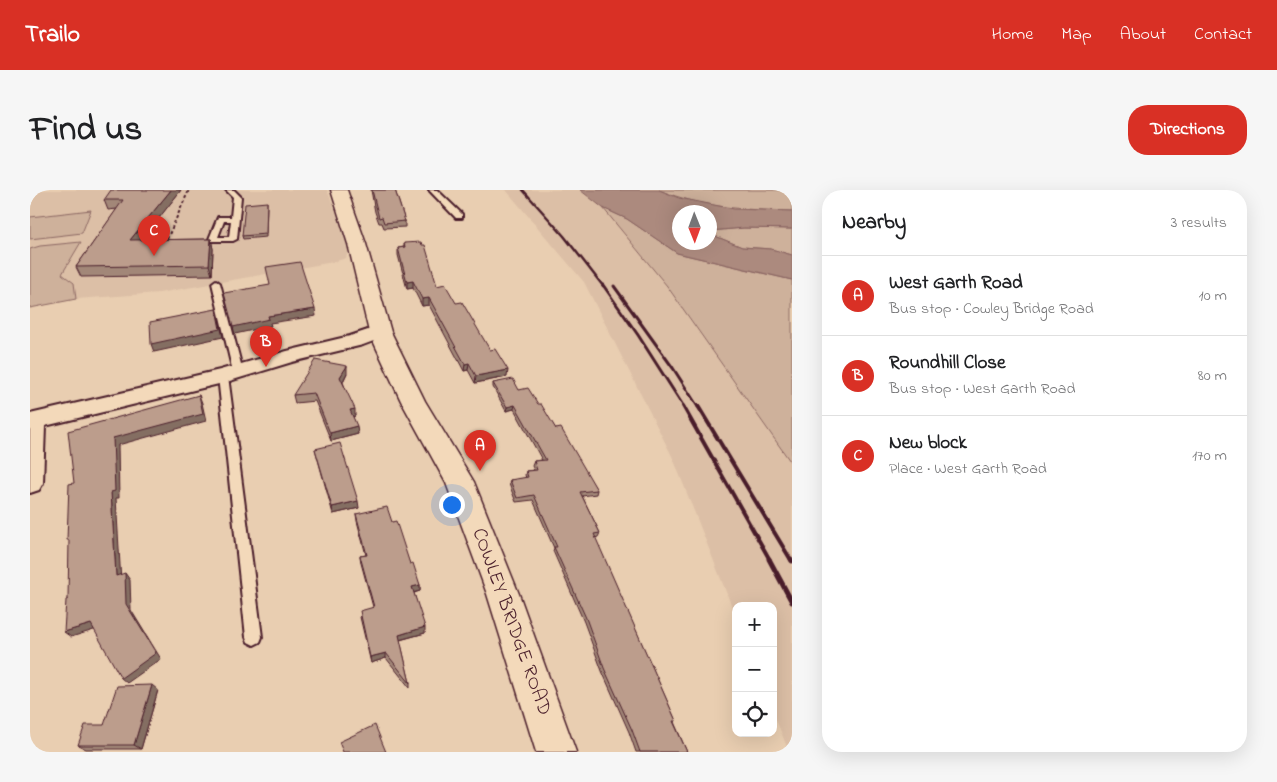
<!DOCTYPE html>
<html lang="en">
<head>
<meta charset="utf-8">
<style>
	:root { --surface:#fff; --page:#f6f6f6; --text:#202124; --muted:#757577; --line:#e0e0e0; --accent:#d93025 }
	body { margin:0; font-family:"Indie Flower",sans-serif; background:var(--page); color:var(--text) }
	.controls { position:absolute; right:15px; bottom:15px; display:grid; overflow:hidden; border-radius:10px; box-shadow:0 5px 20px #0002 }
	.controls button { width:45px; height:45px; display:grid; place-items:center; padding:0; border:0; border-bottom:1px solid var(--line); background:var(--surface); color:var(--text); font:25px sans-serif }
	.compass { position:absolute; left:642px; top:15px; width:45px; height:45px; border-radius:50%; background:var(--surface); box-shadow:0 5px 20px #0002; rotate:179deg }
	.you { position:absolute; left:421px; top:314px; width:18px; height:18px; margin:-12px; border:4px solid #fff; border-radius:50%; background:#1a73e8; box-shadow:0 0 0 8px #1a73e833 }
	.badge { display:grid; place-items:center; width:32px; height:32px; border-radius:50%; background:var(--accent); color:#fff; font-size:16px; font-weight:700 }
	.pin { position:absolute; translate:-50% -41px; filter:drop-shadow(0 1px 2px #0008) }
	.pin::after { content:''; position:absolute; top:26px; width:18px; height:15px; background:inherit; clip-path:polygon(0 0,100% 0,50% 100%) }
	.list { margin:0; padding:0; list-style:none }
	h2 { display:flex; justify-content:space-between; align-items:center; height:65px; margin:0; padding:0 20px; font-size:21px }
	h2 small { font-size:16px; font-weight:400; color:var(--muted) }
	.list li { display:grid; grid-template-columns:32px 1fr auto; gap:15px; align-items:center; box-sizing:border-box; height:80px; padding:0 20px; border-top:1px solid var(--line) }
	.list b { display:block; font-size:19px; white-space:nowrap }
	.list p { margin:0; font-size:16px; white-space:nowrap; color:var(--muted) }
	.list em { font-size:16px; font-style:normal; color:var(--muted) }
	.icon { flex:none; width:28px; height:28px; fill:none; stroke:currentColor; stroke-width:2; stroke-linecap:round; stroke-linejoin:round }
	.map { position:relative; flex:none; width:762px; height:562px; overflow:hidden; border-radius:20px }
	header { display:flex; align-items:center; gap:30px; box-sizing:border-box; height:70px; padding:0 25px; background:var(--accent); color:#fff }
	header strong { font-size:24px }
	nav { display:flex; gap:28px; margin-inline-start:auto; font-size:18px }
	.intro { display:flex; align-items:center; justify-content:space-between; box-sizing:border-box; height:120px; padding:0 30px }
	h1 { margin:0; font-size:35px }
	.button { padding:12px 22px; border-radius:20px; background:var(--accent); color:#fff; font-size:18px; font-weight:700 }
	main { display:flex; gap:30px; padding:0 30px }
	aside { flex:1; background:var(--surface); border-radius:20px; box-shadow:0 5px 20px #0002 }
	.map>svg:first-child { display:block }
</style>
</head>
<body>
<header>
<strong>Trailo</strong>
<nav><a>Home</a><a>Map</a><a>About</a><a>Contact</a></nav>
</header>
<div class="intro"><h1>Find us</h1><a class="button">Directions</a></div>
<main>
<div class="map">
<svg width="762" height="562" viewBox="0 0 762 562">
	<rect width="100%" height="100%" fill="#e9ceb1"/>
	<filter id="ink" filterUnits="userSpaceOnUse"><feTurbulence type="fractalNoise" baseFrequency=".02" numOctaves="2"/><feDisplacementMap in="SourceGraphic" scale="10" xChannelSelector="R" yChannelSelector="G"/><feConvolveMatrix kernelMatrix="1 2 1 2 8 2 1 2 1" color-interpolation-filters="sRGB"/></filter>
	<g filter="url(#ink)">
		<!-- built -->
		<path fill="#dcbfa6" d="M0,0h297l23,55 -4,13 -13,4 -174,31 -83,6 -46,9z
			M476,0h74l23,18 64,78 125,178v288h-3l-16,-40v-106h-37v11l-63,-159 -89,-176z"/>
		<!-- green -->
		<path fill="#ceb19b" stroke="#8c6863" d="M629,0h133v21c-47,-1 -88,-3 -133,-21z
			M573,18l24,11 50,34 115,27v184l-125,-178z
			M61,20l-9,23 -52,6v-22z
			M714,38l48,1v26l-21,-6 -29,-2 -32,-13v-3z
			M51,52l-19,32 12,9 2,16 -46,9v-59l10,-3z"/>
		<!-- water -->
		<path fill="#ac8a7e" stroke="#855f5d" d="M550,0h79l20,8 55,11 58,2v18l-48,-1 -34,3v-19h-30v30h30v-8l32,13 29,2 21,6v25l-115,-27 -50,-34 -24,-11z"/>
		<g fill="none" stroke-linecap="round" stroke-linejoin="round">
			<!-- service casing -->
			<g stroke="#4a1f2b" stroke-width="4">
				<path id="service" d="M196,0h8l7,7 -4,42 -4,2h-23l-1,-2 9,-22h13l2,-20zM194,31h7l-2,16h-11z
					M399,0h8l25,24v4h-6z
					M186,90l4,3 23,89 -5,3 -5,-3 -21,-89z
					M193,183l5,3 34,261 -2,5 -6,3 -6,-3 -2,-5 -28,-261z"/>
			</g>
			<!-- minor casing -->
			<g stroke="#4a1f2b" stroke-width="4">
				<path id="minor" d="M350,136l7,2 3,4 -3,4 -24,9 -71,17 -69,21 -178,43 -2,57 -4,7 -9,3v-79l190,-44 67,-19 63,-15z"/>
			</g>
			<!-- trunk casing -->
			<g stroke="#4a1f2b" stroke-width="3">
				<path id="trunk" d="M301,0h16l19,54 25,88 34,69 49,81 45,112 57,158h-40l-49,-158 -41,-111 -45,-82 -32,-69 -21,-88z"/>
			</g>
			<!-- path -->
			<path stroke="#4a1f2b" stroke-width="2" stroke-dasharray="3 2.5" stroke-linecap="butt" d="M137,49l22,-49"/>
			<!-- service -->
			<use href="#service" fill="#f3d9ba" fill-rule="evenodd"/>
			<!-- minor -->
			<use href="#minor" fill="#f3d9ba" fill-rule="evenodd"/>
			<!-- trunk -->
			<use href="#trunk" fill="#f3d9ba" fill-rule="evenodd"/>
			<!-- rail-far3 -->
			<path stroke="#4a1f2b" stroke-width="2.5" d="M493,0l41,46 39,50"/>
			<!-- rail-far2 -->
			<path stroke="#4a1f2b" stroke-width="3" d="M573,95l35,50 46,72
				M584,96l59,82 25,39"/>
			<!-- rail-far1 -->
			<path stroke="#4a1f2b" stroke-width="4" d="M653,216l87,154
				M668,216l93,154"/>
			<!-- rail -->
			<path stroke="#4a1f2b" stroke-width="5" d="M739,369l23,43
				M761,369l1,2"/>
		</g>
		<!-- wall -->
		<path fill="#a28778" stroke="#4a1f2b" d="M151,0l-40,50 70,-1 2,10 -1,26 -131,2 -5,-10 41,-58 -9,1 -4,-10z
			M341,0h24l10,31v6l-21,1 -2,-5h-3l-4,-11z
			M237,12v4l-1,31 -23,2 -1,-3z
			M374,53l33,43 19,17 51,74 -32,6 -7,-13 -4,1 -35,-66 -7,1 -9,-18 -6,1 -9,-34v-7l6,-1z
			M317,183l-4,9 12,34 -2,1 5,17 -27,7 -16,-40 -20,2 -2,-8z
			M463,193l26,7 19,14 18,25 41,61 -1,4 -14,2 18,37 -2,4 -3,1 81,183 -2,1 13,30h-51l-7,-20 -27,-61 -18,-49 -31,-71 1,-3 -21,-48 -17,2 -7,-18 1,-4 16,-2 -1,-3 1,-4 8,-1 -2,-4 2,-5 8,-1 -28,-51 -8,2 -13,-24z
			M285,259l44,59 -26,6z
			M326,324l36,8 18,42 10,21v6l-6,2 11,40 -25,7 10,43v5l-24,-30 -15,5 -11,-46 13,-10 -12,-44 -1,-7 6,-1 -9,-34z
			M128,500l-17,59h-55l-8,-4 26,-20z"/>
		<!-- shaded-wall -->
		<path fill="#846e62" stroke="#4a1f2b" d="M141,0h10l-47,60 -4,-10z
			M181,49l2,10 -1,26 -3,-10z
			M383,91v7l-6,1v-7z
			M399,108v7l-7,1v-7z
			M186,119l7,28 -69,15 -3,-8z
			M285,119l1,7 -46,7 1,3 -36,8 -2,-7 35,-11z
			M439,173l-1,7 -4,1 1,-7z
			M317,176v7l-6,12 -1,-8z
			M478,180l-1,7 -32,6 1,-7z
			M169,205l3,8 4,18 -88,24 1,53h-3l5,84 -5,-6 -5,-84 2,-54z
			M485,215l-1,4 -8,2 1,-4z
			M325,219v7l-4,1 -1,-7z
			M327,236l1,8 -27,7 -1,-8z
			M328,311l1,7 -26,6 -1,-7z
			M95,383l5,7 1,30 30,49 -34,24 -6,-5z
			M390,395v6l-8,2v-6z
			M61,434l6,5 -26,8 -7,-5z
			M395,437v6l-26,7v-5z
			M356,463v5l-15,5 -1,-6z
			M122,495l6,5 -17,59 -7,-4z"/>
		<!-- building -->
		<path fill="#bc9d8c" stroke="#4a1f2b" d="M81,0h60l-41,50 81,-1 -2,26 -133,2 47,-67h-19z
			M342,0h23l10,31 -21,2 -2,-6 -3,1z
			M237,12l-1,32 -24,2 3,-32z
			M391,52l1,3h3l12,41 8,-2 11,19 6,-1 28,48 5,-1 13,21 -32,6 -7,-13 -4,1 -36,-66 -7,1 -9,-18 -6,1 -9,-34 7,-1 -1,-4z
			M270,72l15,47 -47,7 1,3 -36,8 -9,-34 46,-8 -4,-18z
			M186,119l4,20 -69,15 -1,-22z
			M285,170l32,6 -7,11 15,32 -5,1 7,16 -27,7 -16,-40 -21,2z
			M483,189l6,11 9,-2 10,16h3l15,25 5,-1 36,62 -17,2 20,41 -6,1 82,187h-3l14,31h-47l-8,-22 -28,-62 -18,-50 -32,-71h3l-23,-52 -17,3 -7,-18 18,-3 -2,-6 11,-1 -3,-9 12,-1 -31,-55 -8,2 -14,-24z
			M169,205l4,19 -90,24 2,53 -4,1 5,84 9,-3 1,31 30,49 -35,25 -30,-54 -27,8 2,-32 2,-1 1,-59h-2l2,-56 5,-1 -6,-52z
			M310,253l18,58 -26,6 -17,-58z
			M357,317l5,15 4,-1 14,43 3,-1 7,22 -8,2 13,40 -26,8 11,48 -24,-30 -16,4 -10,-46 14,-4 -14,-51 7,-1 -11,-41z
			M122,495l-18,60h-56l7,-20h19l13,-39z
			M345,535l11,27h-43l-4,-10z"/>
	</g>
	<g text-anchor="middle" dominant-baseline="central" stroke-width="4" stroke-linejoin="round" paint-order="stroke">
		<!-- street labels -->
		<g font-size="20" fill="#4a1f2b" stroke="#f3d9ba">
			<text transform="translate(481 432) rotate(70)">COWLEY BRIDGE ROAD</text>
		</g>
	</g>
</svg>
<div class="controls">
<button>+</button>
<button>−</button>
<button><svg class="icon" aria-label="locate" viewBox="0 0 24 24"><circle cx="12" cy="12" r="6"/><path d="M12 2v4M12 18v4M2 12h4M18 12h4"/></svg></button>
</div>
<svg class="compass" viewBox="-18 -18 36 36"><path d="M0-13l5 13h-10z" fill="#e53935"/><path d="M0 13l5-13h-10z" fill="#757577"/></svg>
<div class="you"></div>
<div class="pin badge" style="left:450px;top:281px">A</div>
<div class="pin badge" style="left:236px;top:177px">B</div>
<div class="pin badge" style="left:124px;top:66px">C</div>
</div>
<aside>
<h2>Nearby<small>3 results</small></h2>
<ul class="list">
<li><span class="badge">A</span><div><b>West Garth Road</b><p>Bus stop · Cowley Bridge Road</p></div><em>10 m</em></li>
<li><span class="badge">B</span><div><b>Roundhill Close</b><p>Bus stop · West Garth Road</p></div><em>80 m</em></li>
<li><span class="badge">C</span><div><b>New block</b><p>Place · West Garth Road</p></div><em>170 m</em></li>
</ul>
</aside>
</main>
</body>
</html>
